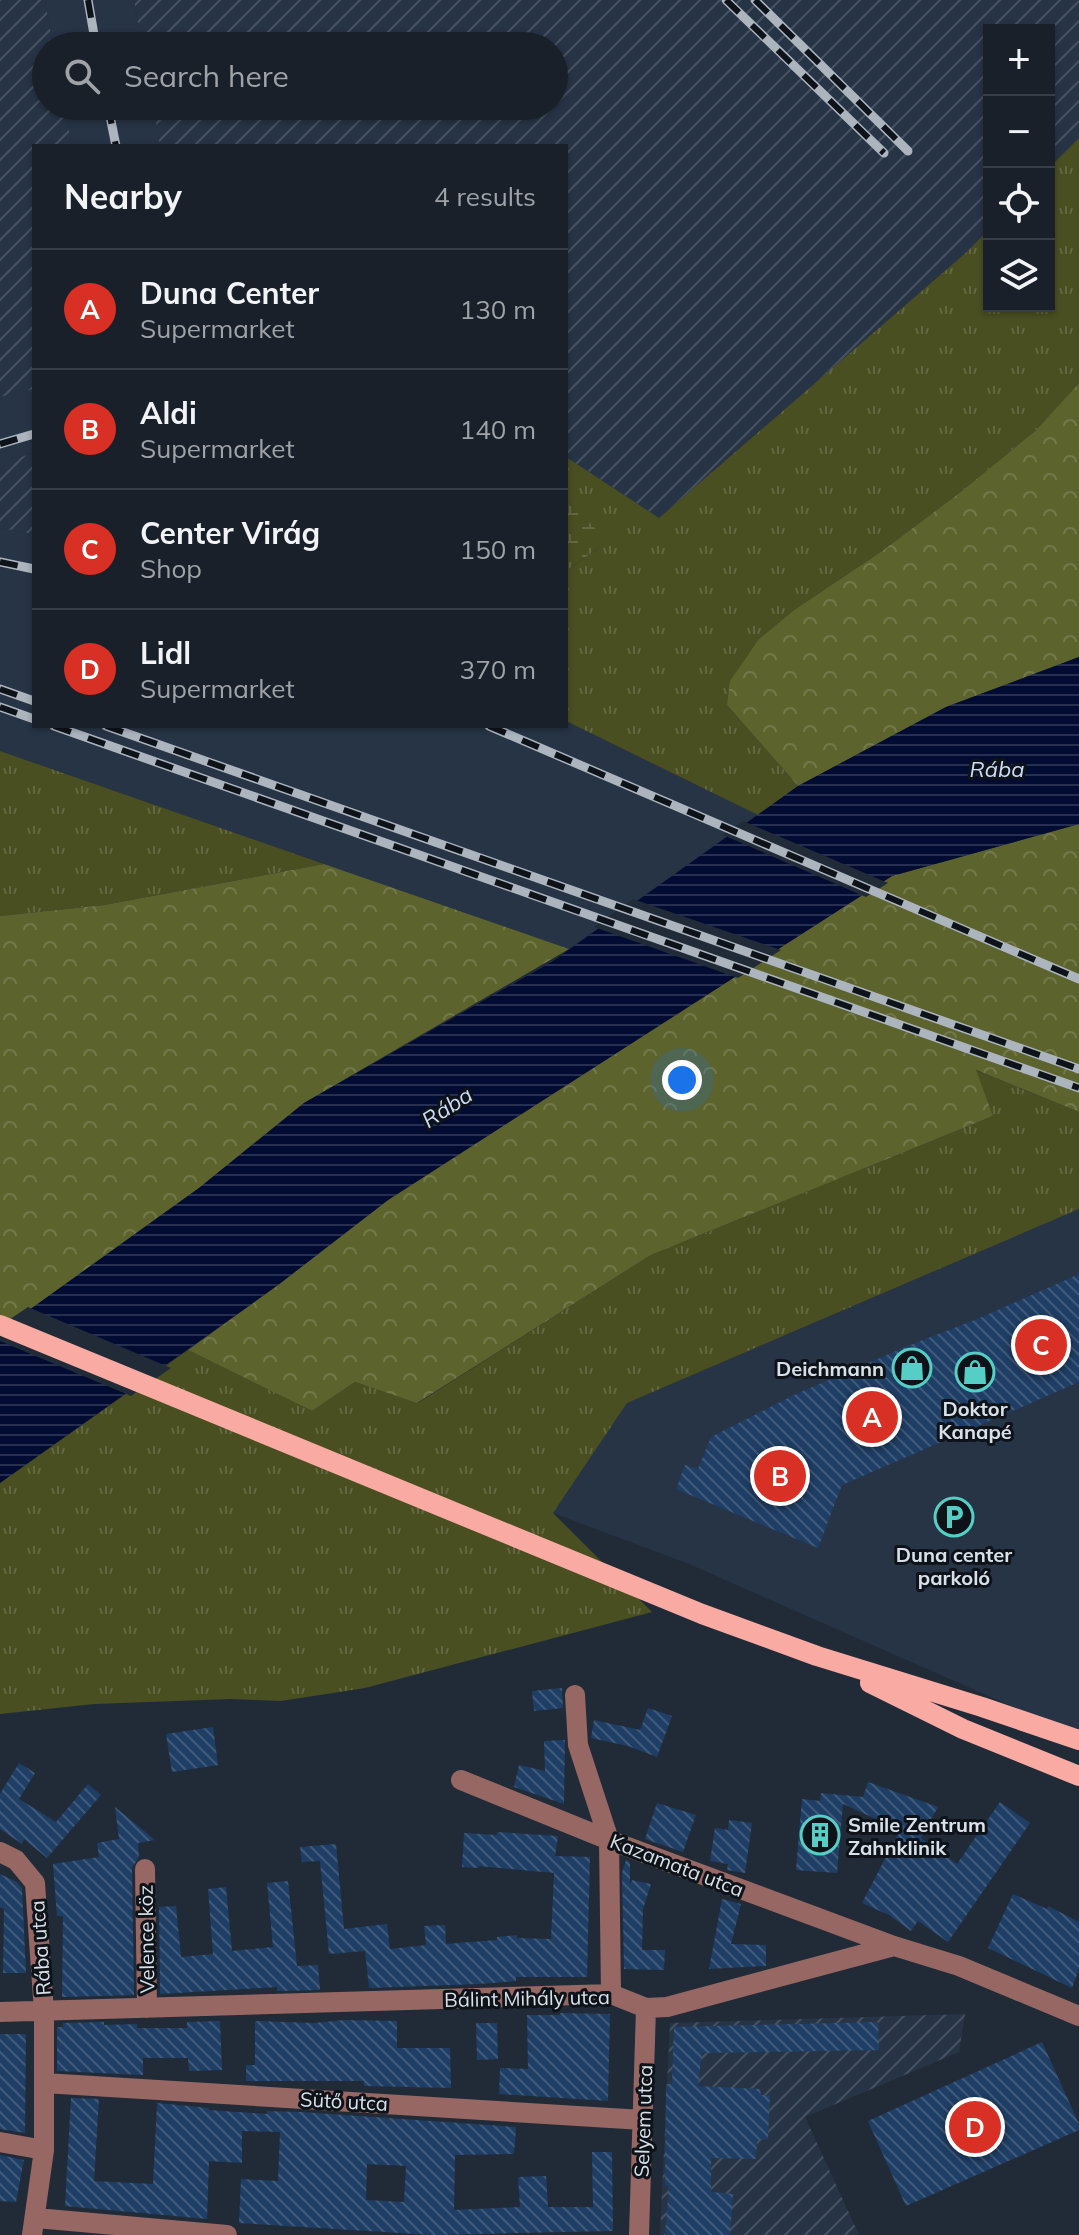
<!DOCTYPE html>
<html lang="en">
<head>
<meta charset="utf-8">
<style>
	:root { --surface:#19202a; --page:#222832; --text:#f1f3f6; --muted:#9fa3a8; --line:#373e47; --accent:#d93025 }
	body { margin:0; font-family:Mulish,sans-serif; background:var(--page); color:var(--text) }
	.controls { position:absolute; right:24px; top:24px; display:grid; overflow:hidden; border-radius:0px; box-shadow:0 2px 6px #0004 }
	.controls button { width:72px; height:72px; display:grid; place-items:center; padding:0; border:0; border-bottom:2px solid var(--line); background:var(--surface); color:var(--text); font:40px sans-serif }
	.you { position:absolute; left:682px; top:1080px; width:28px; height:28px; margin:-20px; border:6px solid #fff; border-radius:50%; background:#1a73e8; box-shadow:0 0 0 12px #1a73e833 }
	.badge { display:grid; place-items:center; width:52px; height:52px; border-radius:50%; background:var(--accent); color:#fff; font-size:26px; font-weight:700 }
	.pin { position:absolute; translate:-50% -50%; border:4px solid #fff; box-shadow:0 2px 8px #0006 }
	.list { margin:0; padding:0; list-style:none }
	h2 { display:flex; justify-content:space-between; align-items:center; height:104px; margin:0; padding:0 32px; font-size:34px }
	h2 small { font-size:26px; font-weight:400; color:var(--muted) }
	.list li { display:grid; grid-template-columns:52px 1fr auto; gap:24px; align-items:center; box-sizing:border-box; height:120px; padding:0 32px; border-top:2px solid var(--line) }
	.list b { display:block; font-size:30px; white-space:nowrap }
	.list p { margin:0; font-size:26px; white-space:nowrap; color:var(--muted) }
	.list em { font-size:26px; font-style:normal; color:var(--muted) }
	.icon { flex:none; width:44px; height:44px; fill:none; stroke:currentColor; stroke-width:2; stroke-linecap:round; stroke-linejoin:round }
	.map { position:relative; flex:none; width:1079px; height:2235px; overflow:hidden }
	.search { position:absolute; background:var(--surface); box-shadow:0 2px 6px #0004; left:32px; top:32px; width:536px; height:88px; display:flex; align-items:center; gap:20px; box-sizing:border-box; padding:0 28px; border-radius:44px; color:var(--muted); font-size:30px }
	.panel { position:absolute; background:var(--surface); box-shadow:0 2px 6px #0004; left:32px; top:144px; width:536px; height:584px; border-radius:0px }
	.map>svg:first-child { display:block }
</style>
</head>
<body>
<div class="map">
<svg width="1079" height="2235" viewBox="0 0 1079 2235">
	<defs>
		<pattern id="industrial-furrows" width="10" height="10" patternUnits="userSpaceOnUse" patternTransform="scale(2)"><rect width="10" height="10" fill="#273446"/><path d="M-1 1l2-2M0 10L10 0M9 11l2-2" fill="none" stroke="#465161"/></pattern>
		<pattern id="grass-tufts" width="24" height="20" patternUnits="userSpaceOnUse" patternTransform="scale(2)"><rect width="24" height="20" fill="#494f21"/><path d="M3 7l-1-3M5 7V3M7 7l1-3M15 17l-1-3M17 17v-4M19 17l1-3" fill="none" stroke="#636841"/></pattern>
		<pattern id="forest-crowns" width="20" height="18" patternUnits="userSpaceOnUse" patternTransform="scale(2)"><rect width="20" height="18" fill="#5c632d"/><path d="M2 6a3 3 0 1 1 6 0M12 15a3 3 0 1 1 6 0" fill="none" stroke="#73794b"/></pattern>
		<pattern id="wetland-marsh" width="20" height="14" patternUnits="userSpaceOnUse" patternTransform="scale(2)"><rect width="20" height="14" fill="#494f21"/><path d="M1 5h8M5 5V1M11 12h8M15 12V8" fill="none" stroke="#636841"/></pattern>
		<pattern id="water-rules" width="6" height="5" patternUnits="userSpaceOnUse" patternTransform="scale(2)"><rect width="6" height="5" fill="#020c32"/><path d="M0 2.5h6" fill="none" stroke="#262f50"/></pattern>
		<pattern id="building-back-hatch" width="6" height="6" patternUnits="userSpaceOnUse" patternTransform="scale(2)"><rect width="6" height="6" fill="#1f3e65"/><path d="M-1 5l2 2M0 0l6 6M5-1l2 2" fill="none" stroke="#3f5a7b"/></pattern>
	</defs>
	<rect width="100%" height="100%" fill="#212b38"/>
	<!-- built -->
	<path fill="#273446" d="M45,0h89l8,46h-89z
		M64,106h89l7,40h-88z
		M34,389v64l-34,10v-66z
		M0,528l34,6v192h532v-5l192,94 -189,134 -569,-198z
		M1079,1209v527l-390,-172 -136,-51 74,-110z"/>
	<!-- industrial -->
	<path fill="url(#industrial-furrows)" d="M0,0h45l8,46h-7v60h18l8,40h-38v243l-34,8z
		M134,0h945v138l-30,30v-138h-60v199l-21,22 -309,267 -93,-61v-311h-406l-7,-40h401v-60h-412z
		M34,453v81l-34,-6v-65z
		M965,2014l-6,38 -154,65 54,118h-199l10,-212z"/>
	<!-- grass -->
	<path fill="url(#grass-tufts)" d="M1079,138v245l-44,48 -77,63 -76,57 -88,59 -35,29 -32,66 71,81 -40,29 -192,-94v-150l30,-21 6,-14 -36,-36v-43l93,61 309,-267 21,-22v77h60v-138z
		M0,751l324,113 -220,41 -104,11z
		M975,1070l104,42v97l-452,194 -74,110 99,99 -287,76 -84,13 -51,-2 -136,5 -94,10v-231l188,-133 124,61 43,-29 63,21 233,-148 342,-139z"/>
	<!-- forest -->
	<path fill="url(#forest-crowns)" d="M1079,383v274l-133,50 -148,79 -71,-81 3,-24 29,-42 35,-29 88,-59 76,-57 77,-63z
		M1079,824v288l-103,-42 17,46 -342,139 -234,148 -62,-21 -43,29 -124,-61 90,-65 110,-85 504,-324z
		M324,864l245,85 -265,154 -105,85 -199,143v-415l104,-11z"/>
	<!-- wetland -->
	<path fill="url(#wetland-marsh)" d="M566,500l37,36 -7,14 -30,21z"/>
	<!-- water -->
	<path fill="url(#water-rules)" d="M1079,657v167l-187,52 -504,324 -110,85 -278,198v-152l199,-143 105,-85 249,-142 245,-175 148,-79z"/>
	<!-- pier -->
	<path fill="#212b38" d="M743,821l145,62 -22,14 -143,-62z
		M633,899l148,51 -43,28 -144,-51z
		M28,1307l143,61 -40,28 -131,-55v-15z"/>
	<!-- building -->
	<path fill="url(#building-back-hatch)" fill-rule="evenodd" d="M1079,1274v108l-237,103 -24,63 -142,-59 9,-24 13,4 13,-32 83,-42 116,-50 70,-27z
		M562,1688l1,20 -29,3 -2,-20z
		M648,1708l24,8 -15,41 -29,-11 -37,-8 3,-18 46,10z
		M213,1727l5,38 -46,7 -6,-38z
		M565,1740l-1,64 -50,-17 5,-22 26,6 -1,-30z
		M19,1763l16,10 -16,26 37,23 32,-38 13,11 -54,63 -23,-19 -2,5 -22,-15v-35z
		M868,1782l70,25 -17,31 36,26 43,-62 30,21 -82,119 -30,-21 -7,10 -22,-16 -27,-12 38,-73 -57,-26 -6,69 -41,-3 6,-71 18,2 1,-8 42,4z
		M657,1803l39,12 -13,37 -38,-13z
		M115,1807l40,33 -17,3 1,14 -7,11 2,127 -72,2 1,-81h-6l-4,-52 46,-7 -2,-14 22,-4z
		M729,1820l23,3 -7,50 -18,-3 1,-6 -18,-3 5,-33 13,2z
		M497,1832l61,4 -3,20 35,1 -3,120h-71v4l-37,3 -110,4 -4,-37 -36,3 -9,-93 -18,1 -2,-15 36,-3 8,85 43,-5 3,25 36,-4 -2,-19 21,-1 1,19 51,-4v-3l20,-2v3l34,1 3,-66 -76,-7v2l-16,-1 2,-34 33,2z
		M626,1860l4,2v22l2,-4 19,4 -8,25 -1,41h23l-1,20 -40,-1 -2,-96z
		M0,1874l17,8 5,6 4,85h-23l1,-64 -4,-2z
		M288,1881l9,85 21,-1 2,25 -43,1v-4l-117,7 -1,-87 17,-1 5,51 32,-3 -5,-65 18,-2 6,64 41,-4 -6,-64z
		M1013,1894l34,15 1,-3 31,16v47l-7,19 -84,-40z
		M722,1899l19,5 -10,40 35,1v21l-57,3z
		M560,2013l50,1 -2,87 -109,-7 1,-26 28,1 -1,-54h33z
		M344,2020l53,1v27h53l1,40 -87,-2v-5h-118v-16h9v-44l59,2z
		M220,2021l2,49 -33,1 -1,-13h-45v17l-86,-4v-44h6v-4l41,-1v3l33,-1v4h50v-6z
		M878,2022l1,28 -177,3 -4,33 62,3 1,6h9l-2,44 -11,1 -1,19 -45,-1v34l22,2 -3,41h-65l4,-49h-4l1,-102h6l2,-57z
		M476,2023h21l1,36 -21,1z
		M0,2034h26l-1,99 -25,-4z
		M1042,2042l37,82v6l-173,76 -38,-85z
		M71,2098l28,1 -5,82 59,3 4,-81 52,5v2l58,4v-3l34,1 215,15 -2,27 -59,1 -1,55 66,-3 -2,-30 28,-1 2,31h45l-1,-55h20l1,79 -180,4 -194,-12 2,-44 37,2 2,-49 -38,-1v32l-33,-2 -2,58 -142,-13zM367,2164l39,2 -2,36 -38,-2z
		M0,2155l24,5 -8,42 -16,-1z"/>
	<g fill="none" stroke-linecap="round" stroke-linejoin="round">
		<!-- minor -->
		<path stroke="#976863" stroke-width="20" d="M575,1695l3,50 31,95 2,154
			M461,1780l148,60 285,106 65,20 120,50
			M0,1852l16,8 19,23 9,129v138l-12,85
			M145,1869l2,139
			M0,2012l611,-18 35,14 21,-1 227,-61
			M44,2083l599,37
			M0,2142l44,8
			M36,2218l191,17
			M639,2235l7,-227"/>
		<!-- major -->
		<path stroke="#f9aba3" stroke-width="20" d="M0,1325l702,289 115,42 165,51 97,33
			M870,1683l93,46 116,47"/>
		<!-- rail casing -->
		<g stroke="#acb4be" stroke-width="9">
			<path id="rail" d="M88,0l8,46
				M726,0l158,153
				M755,0l153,151
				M108,106l8,40
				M0,444l34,-10
				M0,562l34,7
				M0,689l34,12
				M0,707l34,12
				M54,726l1025,362
				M106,726l973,343
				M489,726l590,253"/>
		</g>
		<!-- rail -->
		<use href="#rail" stroke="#0e1319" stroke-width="6" stroke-dasharray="18" stroke-linecap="butt"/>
	</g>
	<!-- icons -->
	<defs>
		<g id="shop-ring" transform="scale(2)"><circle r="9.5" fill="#0e1319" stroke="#55cec6" stroke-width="1.5"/><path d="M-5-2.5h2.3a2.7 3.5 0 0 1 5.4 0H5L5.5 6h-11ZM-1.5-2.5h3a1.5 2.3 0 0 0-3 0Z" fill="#55cec6"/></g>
		<g id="parking-ring" transform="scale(2)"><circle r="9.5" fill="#0e1319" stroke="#55cec6" stroke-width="1.5"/><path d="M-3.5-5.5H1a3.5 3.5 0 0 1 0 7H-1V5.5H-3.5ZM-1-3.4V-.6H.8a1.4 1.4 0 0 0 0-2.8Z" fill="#55cec6"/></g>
		<g id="building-ring" transform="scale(2)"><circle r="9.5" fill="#0e1319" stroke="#55cec6" stroke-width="1.5"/><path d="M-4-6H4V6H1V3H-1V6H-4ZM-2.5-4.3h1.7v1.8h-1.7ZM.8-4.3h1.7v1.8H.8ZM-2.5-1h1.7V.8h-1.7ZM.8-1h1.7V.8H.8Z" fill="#55cec6"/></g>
	</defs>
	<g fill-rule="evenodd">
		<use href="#shop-ring" x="912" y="1368"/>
		<use href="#shop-ring" x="975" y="1372"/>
		<use href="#parking-ring" x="954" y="1517"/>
		<use href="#building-ring" x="820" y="1835"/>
	</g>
	<g text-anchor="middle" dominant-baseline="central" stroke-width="6" stroke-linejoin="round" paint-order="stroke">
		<!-- poi labels -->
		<g font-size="20" font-weight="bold" fill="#d9e0e9" stroke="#0e1319">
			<text x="884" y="1368" text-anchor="end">Deichmann</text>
			<text x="975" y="1408">Doktor<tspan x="975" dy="23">Kanapé</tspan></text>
			<text x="954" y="1554">Duna center<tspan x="954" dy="23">parkoló</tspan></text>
			<text x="848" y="1824" text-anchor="start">Smile Zentrum<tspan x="848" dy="23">Zahnklinik</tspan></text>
		</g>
		<!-- street labels -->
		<g font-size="20" fill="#d9e0e9" stroke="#0e1319">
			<text transform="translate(677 1865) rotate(21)">Kazamata utca</text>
			<text transform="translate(146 1939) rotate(-91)">Velence köz</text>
			<text transform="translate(40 1948) rotate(-94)">Rába utca</text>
			<text transform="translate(527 1998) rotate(-1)">Bálint Mihály utca</text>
			<text transform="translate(344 2101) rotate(3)">Sütő utca</text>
			<text transform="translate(643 2121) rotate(-88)">Selyem utca</text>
		</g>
		<!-- water labels -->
		<g font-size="22" font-style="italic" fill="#cedcf9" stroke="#0e1319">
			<text x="997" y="769">Rába</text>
			<text transform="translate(447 1107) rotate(-33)">Rába</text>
		</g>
	</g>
</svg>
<div class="controls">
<button>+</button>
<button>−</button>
<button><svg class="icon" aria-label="locate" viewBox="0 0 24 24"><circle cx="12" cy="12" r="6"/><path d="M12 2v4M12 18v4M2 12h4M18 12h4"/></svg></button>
<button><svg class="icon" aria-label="layers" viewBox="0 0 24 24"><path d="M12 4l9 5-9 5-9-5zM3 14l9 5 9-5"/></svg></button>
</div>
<div class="you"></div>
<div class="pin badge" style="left:872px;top:1417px">A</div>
<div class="pin badge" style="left:780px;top:1476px">B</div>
<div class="pin badge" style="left:1041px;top:1345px">C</div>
<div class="pin badge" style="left:975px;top:2127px">D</div>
<div class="search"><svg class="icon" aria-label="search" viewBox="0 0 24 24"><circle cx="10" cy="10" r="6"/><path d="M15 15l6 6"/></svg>Search here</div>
<section class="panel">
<h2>Nearby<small>4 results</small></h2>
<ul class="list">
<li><span class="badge">A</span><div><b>Duna Center</b><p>Supermarket</p></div><em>130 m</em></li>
<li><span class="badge">B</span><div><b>Aldi</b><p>Supermarket</p></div><em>140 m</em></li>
<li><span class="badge">C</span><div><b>Center Virág</b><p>Shop</p></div><em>150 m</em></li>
<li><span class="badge">D</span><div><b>Lidl</b><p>Supermarket</p></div><em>370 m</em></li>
</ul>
</section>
</div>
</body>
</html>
